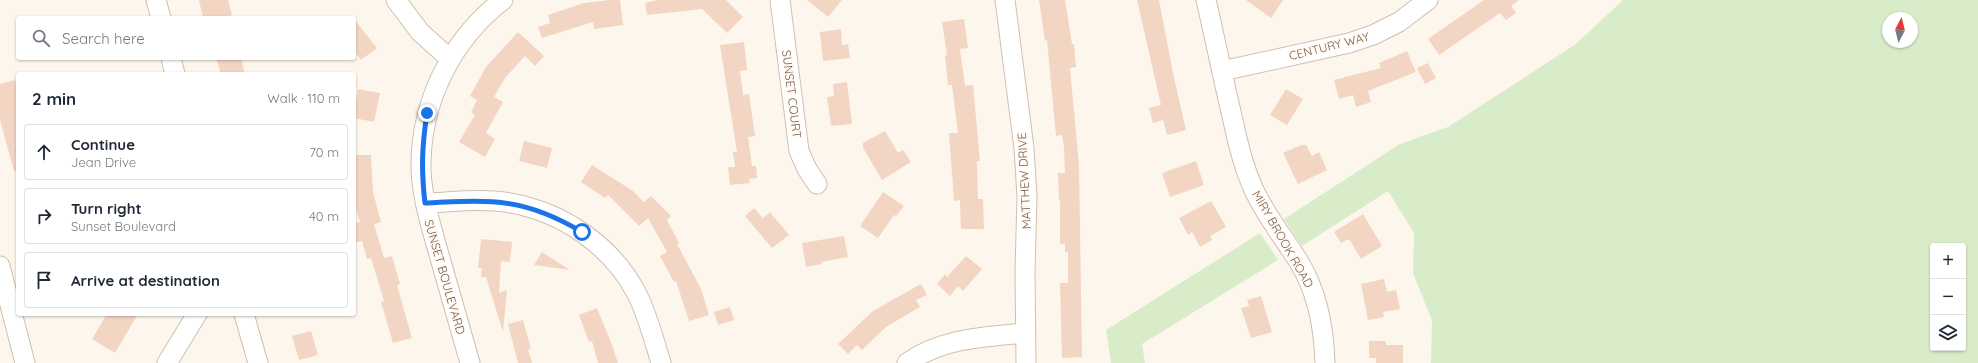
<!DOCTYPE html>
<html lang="en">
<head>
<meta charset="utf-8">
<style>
	:root { --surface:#fff; --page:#f2f2f3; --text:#1f2937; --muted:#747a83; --line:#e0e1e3 }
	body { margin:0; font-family:Quicksand,sans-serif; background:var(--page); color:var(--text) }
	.controls { position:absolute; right:12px; bottom:12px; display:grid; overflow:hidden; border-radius:4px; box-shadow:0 1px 3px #0004 }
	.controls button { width:36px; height:36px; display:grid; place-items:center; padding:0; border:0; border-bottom:1px solid var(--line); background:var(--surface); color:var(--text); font:20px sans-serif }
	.compass { position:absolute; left:1882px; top:12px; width:36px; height:36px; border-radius:50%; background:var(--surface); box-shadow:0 1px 3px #0004; rotate:7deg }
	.stop { position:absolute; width:12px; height:12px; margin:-9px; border:3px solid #1a73e8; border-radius:50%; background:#fff }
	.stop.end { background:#1a73e8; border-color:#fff; box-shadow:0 1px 4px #0008 }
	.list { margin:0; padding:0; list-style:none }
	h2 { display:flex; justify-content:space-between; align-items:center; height:52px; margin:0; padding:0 16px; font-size:17px }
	h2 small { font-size:13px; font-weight:400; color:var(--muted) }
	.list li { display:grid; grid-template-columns:26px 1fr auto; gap:12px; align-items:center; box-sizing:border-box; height:56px; margin:0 8px 8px; padding:0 8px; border:1px solid var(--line); border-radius:4px }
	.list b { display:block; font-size:15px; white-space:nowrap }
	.list p { margin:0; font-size:13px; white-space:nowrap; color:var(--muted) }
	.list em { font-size:13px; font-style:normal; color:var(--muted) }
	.icon { flex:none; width:22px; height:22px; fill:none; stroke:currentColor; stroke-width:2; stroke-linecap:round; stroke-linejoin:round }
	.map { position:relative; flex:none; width:1978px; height:363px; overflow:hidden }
	.search { position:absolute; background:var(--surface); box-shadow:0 1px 3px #0004; left:16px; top:16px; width:340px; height:44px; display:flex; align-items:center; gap:10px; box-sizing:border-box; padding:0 14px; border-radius:4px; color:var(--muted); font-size:15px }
	.panel { position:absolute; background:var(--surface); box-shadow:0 1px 3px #0004; left:16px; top:72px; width:340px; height:244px; border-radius:4px }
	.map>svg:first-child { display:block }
</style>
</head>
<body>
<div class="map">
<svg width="1978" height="363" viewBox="0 0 1978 363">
	<rect width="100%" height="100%" fill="#fdf6ec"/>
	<!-- green -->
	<path fill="#d8ecc9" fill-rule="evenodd" d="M1623,0h355v363h-547l1,-43 -19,-47 1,-40 -26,-42 -86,55 -18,-27 116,-75 48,-17 128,-83zM1888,18h24v24h-24zM1933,246h30v102h-30z
		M1260,233l18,27 -136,84 3,19h-34l-5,-33z"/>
	<!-- building -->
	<path fill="#f3d5c3" d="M199,0h29l4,15 -12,3h-17z
		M609,0h11l3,25 -29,4 -1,-7 -51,16 -4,-11 12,-4 -2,-8 36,-12z
		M657,0h69l17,17 -16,16 -25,-24 -55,6 -2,-12z
		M807,0h35l-14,17z
		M1039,0h26l7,44h2l2,23 -6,1 9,97 3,192 -20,1 -2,-75h8v-31h-3v-8h-5v-43h-1l-1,-28h7l-1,-26 -2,-12 -6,1 -9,-96 -2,1z
		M1137,0h22l15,78 12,52 -19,5 -4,-15 -10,3 -4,-15 12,-3z
		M1246,0h37l-12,18z
		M1484,0h35l-8,6 5,7 -10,7 -6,-7 -61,42 -11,-16z
		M354,19l23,29 -16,12 -7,-9z
		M964,19l4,29 -8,1 5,37 8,-1 7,76h-3l1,38h5l1,30h-23l-1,-29 -6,1 -5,-68h9l-6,-48h-4l-3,-29 2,-1 -5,-33z
		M841,29l1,16 6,-1 2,14 -27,3 -3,-29z
		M518,32l26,24 -9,10 -10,-10 -20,22 -11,19 9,5 -17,31 9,6 -10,18 -26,-15 16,-27 -4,-3 6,-12 -7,-4 16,-29z
		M744,42l3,28 -7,1 3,24 6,-1 6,42 -7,1 4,29h4l1,12 -8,1 1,4 -20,2 -2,-18h7l-2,-15h4l-17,-107z
		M1407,51l9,21 -48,19 3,11 -15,5 -3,-12 -14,4 -5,-19 47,-12 -2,-5z
		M216,58h25l4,16h-24z
		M1428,63l8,15 -11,6 -8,-16z
		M15,80l3,10v81h-4l-14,-51v-36z
		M847,82l5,42 -21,2 -4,-29 7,-1 -1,-12z
		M358,89l22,4 -6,29 -20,-4z
		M1286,89l17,10 -16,26 -17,-10z
		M885,131l13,22 5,-3 8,12 -29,18 -19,-32v-5z
		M524,141l28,7 -5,20 -28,-7z
		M1301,145h5l6,11 7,-4 8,18 -29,14 -15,-31z
		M354,155h17l2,37 8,30 -7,2 10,34 8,-2 8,28 -3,1 15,53 -19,5 -12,-41 3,-1 -13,-43 -4,1 -5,-18 -8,2v-19l6,-2 -6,-20z
		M1196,161l8,24 -34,12 -8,-24z
		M592,165l41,26 11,11 7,-6 20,20 -4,4 12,23 -2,1 24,45 8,26 -20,6 -13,-40 -2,1 -14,-26 7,-4 -19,-34 -9,8 -31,-31 -3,3 -24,-16z
		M883,192l21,14 -8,10 -2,-1 -16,23 -18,-12z
		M1211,201l15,26 -16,9 2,4 -12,7 -8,-15 -4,3 -9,-17z
		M754,208l9,10 7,-6 19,23 -17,13 -27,-32z
		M1363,214l19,32 -21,13 -12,-20 -8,4 -7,-11z
		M844,236l4,21 -27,5 1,2 -16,3 -4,-24z
		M481,239l31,3 -2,20 -9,-1 -2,32 8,-3 -4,42 -17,-55h-5l1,-9h-4z
		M542,252l28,18 -36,-5z
		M966,256l16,13 -19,22 -5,-5 -8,10 -13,-12 8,-10 2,3z
		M1384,279l3,13 9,-2 4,19 -17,3 1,5 -16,3 -7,-36z
		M921,284l6,11 -11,5 4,7 -34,20 -24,23 -5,-5 -9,9 -10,-10 35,-33z
		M1261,296l11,36 -21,6 -10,-30 8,-2 -2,-6z
		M730,307l4,13 -16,5 -4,-13z
		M597,308l15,37 6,18h-20l-6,-22 -3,1 -10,-27z
		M107,314h31l-23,39 -23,-14z
		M523,320l8,29 -3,1 4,13h-14l-10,-39z
		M311,331l7,24 -19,5 -7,-24z
		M1369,341h17v4h17v18h-27v-5h-7z"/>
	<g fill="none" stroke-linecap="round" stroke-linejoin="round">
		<!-- street casing -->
		<g stroke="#d1beb0" stroke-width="21">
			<path id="street" d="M156,0l5,18
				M396,0l24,32 30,27
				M780,0l19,151 8,18 10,15
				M1005,0l19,148 3,49 -2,74 1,92
				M1206,0c8,34 15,69 23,103 7,30 12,59 25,87 12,26 30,48 45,72 19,31 25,65 26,101
				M171,58l4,16
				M1222,71l127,-28 24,-8 26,-13 29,-22
				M425,203c28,-1 58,-5 85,0 53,9 102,43 127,91 11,22 17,46 24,69
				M0,266l25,97
				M244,314l14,49
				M167,363l30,-49
				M470,363c-10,-35 -20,-70 -30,-105 -8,-29 -18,-59 -19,-89 -1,-66 30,-129 82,-169
				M907,363c35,-25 76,-26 118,-30"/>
		</g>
		<!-- street -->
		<use href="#street" stroke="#fff" stroke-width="19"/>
	</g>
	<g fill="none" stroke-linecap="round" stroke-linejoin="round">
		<!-- route -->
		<path stroke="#1a73e8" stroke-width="5" d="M427,113c-5,33 -6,56 -2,90 66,-3 98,-6 157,29"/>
	</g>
	<g text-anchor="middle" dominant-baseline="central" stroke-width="3.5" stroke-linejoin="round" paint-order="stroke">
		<!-- street labels -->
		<g font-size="12" fill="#7a5c4d" stroke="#fffaf3">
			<text transform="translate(1329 46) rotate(-14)">CENTURY WAY</text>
			<text transform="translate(792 94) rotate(83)">SUNSET COURT</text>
			<text transform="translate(1024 181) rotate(-93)">MATTHEW DRIVE</text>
			<text transform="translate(1283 239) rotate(60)">MIRY BROOK ROAD</text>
			<text transform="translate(445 277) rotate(74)">SUNSET BOULEVARD</text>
		</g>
	</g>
</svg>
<div class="controls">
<button>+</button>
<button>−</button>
<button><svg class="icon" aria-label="layers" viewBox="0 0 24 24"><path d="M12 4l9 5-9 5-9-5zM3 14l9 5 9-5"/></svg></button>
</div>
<svg class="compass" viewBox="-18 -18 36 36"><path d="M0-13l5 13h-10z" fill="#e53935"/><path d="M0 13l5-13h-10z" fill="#747a83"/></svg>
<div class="stop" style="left:582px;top:232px"></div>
<div class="stop end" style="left:427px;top:113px"></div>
<div class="search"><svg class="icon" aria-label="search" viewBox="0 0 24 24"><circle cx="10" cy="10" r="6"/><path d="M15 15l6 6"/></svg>Search here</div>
<section class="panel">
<h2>2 min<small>Walk · 110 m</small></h2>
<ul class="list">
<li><svg class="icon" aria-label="ahead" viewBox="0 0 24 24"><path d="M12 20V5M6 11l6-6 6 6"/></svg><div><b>Continue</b><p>Jean Drive</p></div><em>70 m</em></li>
<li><svg class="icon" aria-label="right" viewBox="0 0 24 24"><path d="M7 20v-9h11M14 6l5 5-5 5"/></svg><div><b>Turn right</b><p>Sunset Boulevard</p></div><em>40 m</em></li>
<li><svg class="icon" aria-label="arrive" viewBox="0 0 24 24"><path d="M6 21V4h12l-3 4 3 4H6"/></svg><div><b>Arrive at destination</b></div></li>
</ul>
</section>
</div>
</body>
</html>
